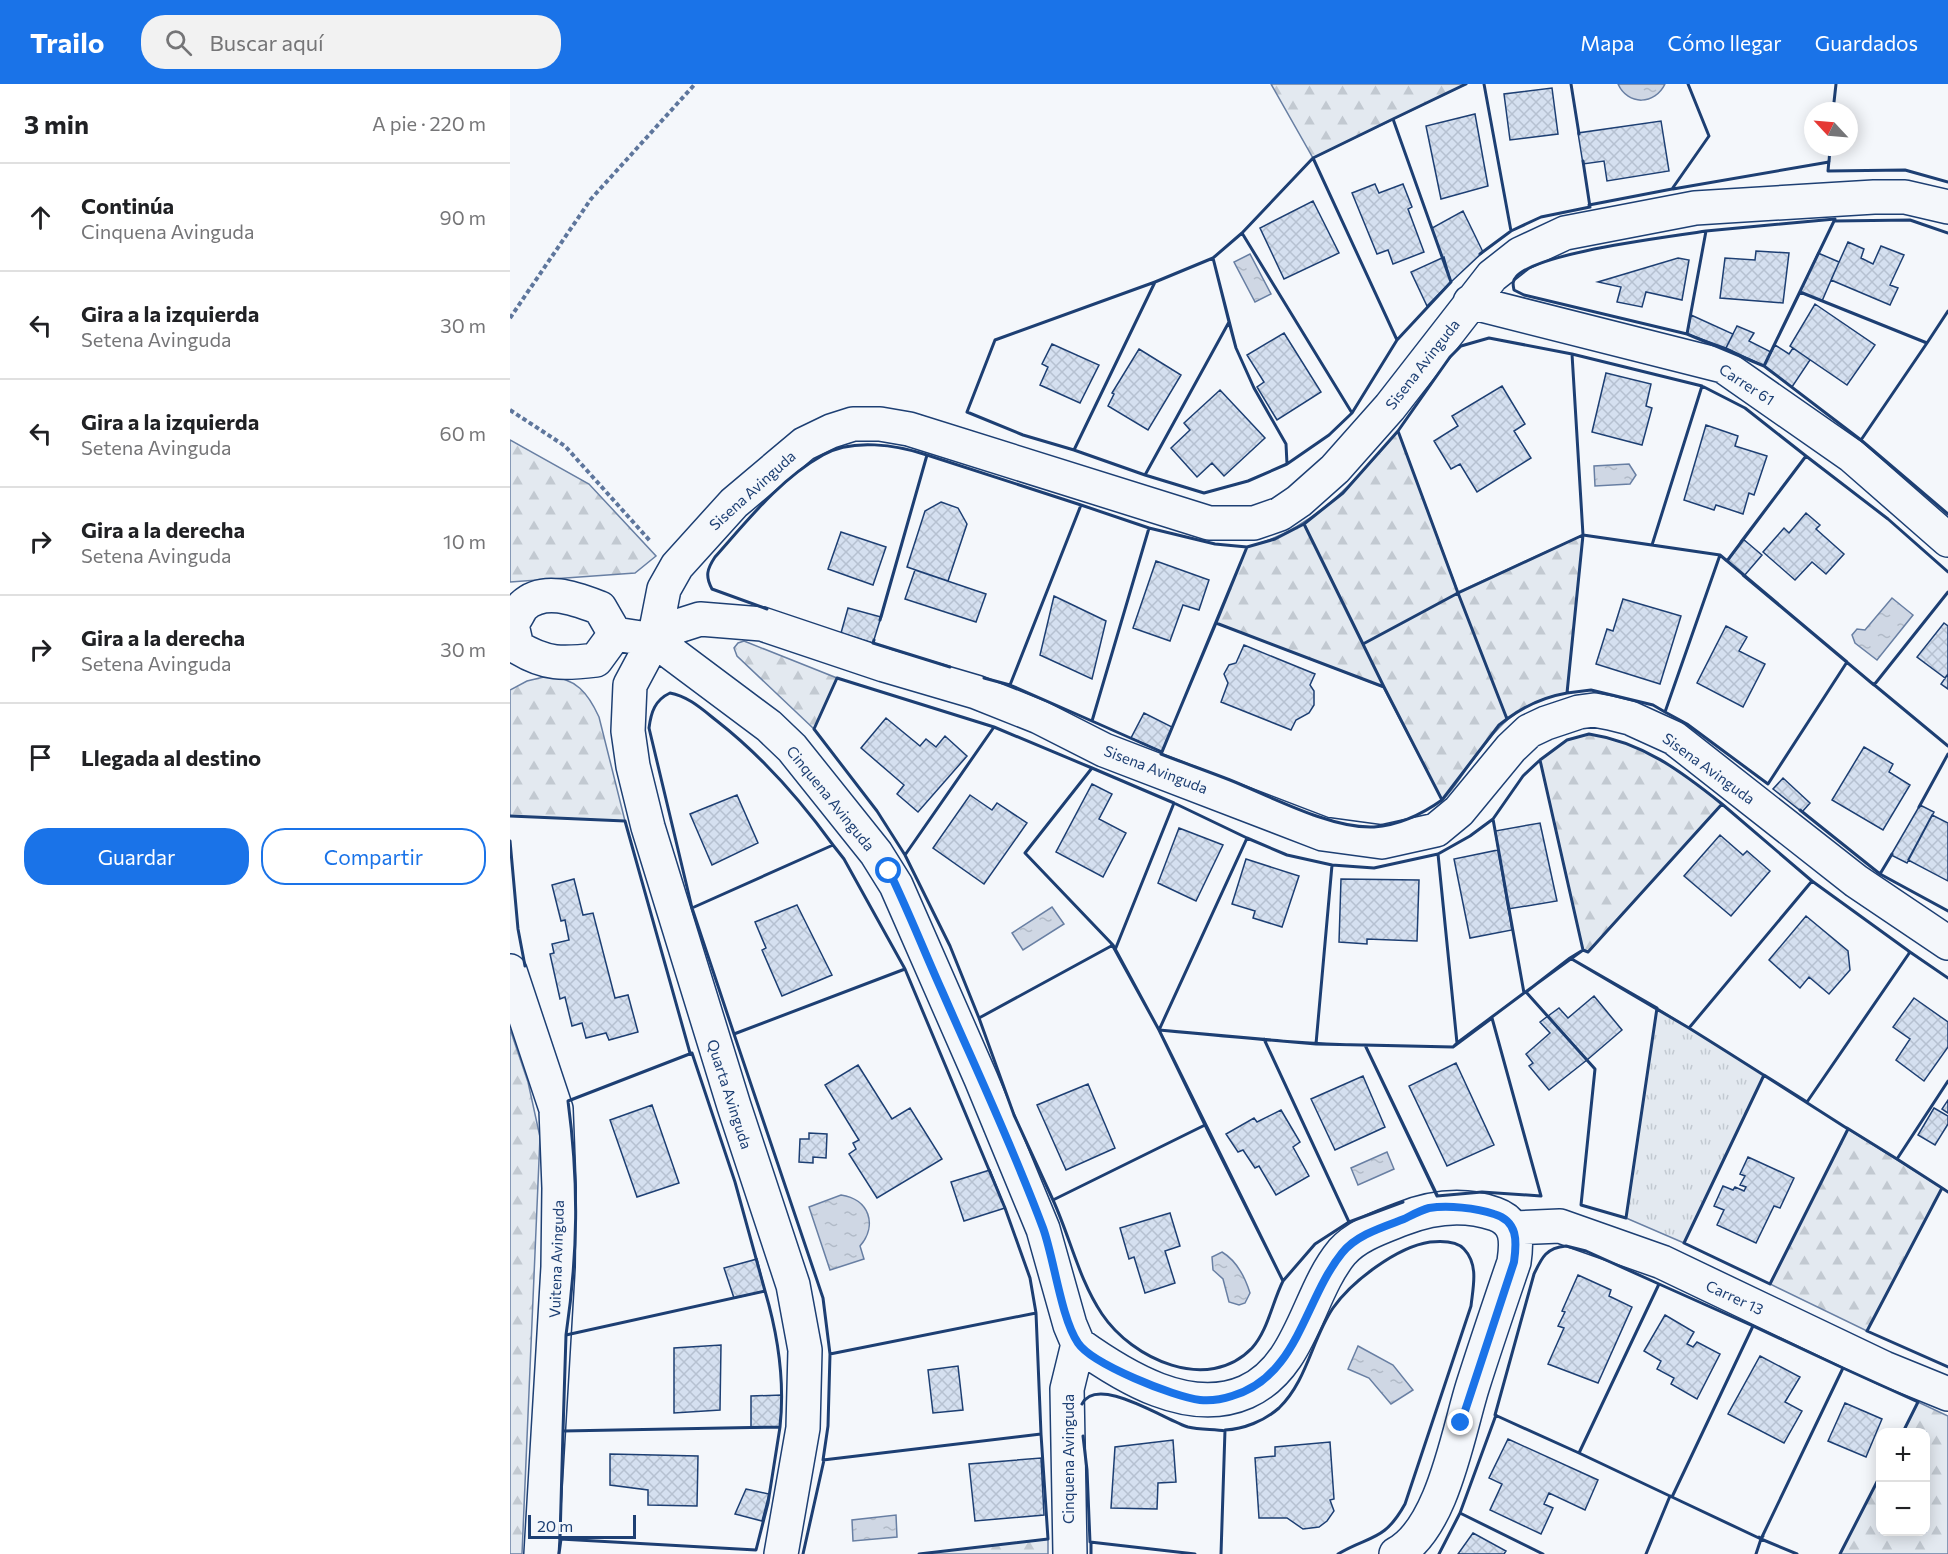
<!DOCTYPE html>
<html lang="es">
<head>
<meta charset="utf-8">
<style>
	:root { --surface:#fff; --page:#f2f2f2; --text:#202124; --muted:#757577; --line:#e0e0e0; --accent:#1a73e8 }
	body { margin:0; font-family:Commissioner,sans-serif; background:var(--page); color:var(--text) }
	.controls { position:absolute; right:18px; bottom:18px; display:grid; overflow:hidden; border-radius:12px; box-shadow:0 3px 15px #0003 }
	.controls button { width:54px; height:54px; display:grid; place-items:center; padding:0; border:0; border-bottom:2px solid var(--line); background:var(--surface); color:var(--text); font:30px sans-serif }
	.compass { position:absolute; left:1294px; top:18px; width:54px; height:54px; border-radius:50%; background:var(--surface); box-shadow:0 3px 15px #0003; rotate:296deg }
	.scale { position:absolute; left:18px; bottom:15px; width:108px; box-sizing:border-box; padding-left:6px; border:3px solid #1d3f73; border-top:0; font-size:16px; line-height:21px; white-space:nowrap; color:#1d3f73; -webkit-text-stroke:4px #f4f7fb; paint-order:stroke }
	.stop { position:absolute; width:18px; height:18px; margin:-14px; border:4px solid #1a73e8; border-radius:50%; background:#fff }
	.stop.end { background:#1a73e8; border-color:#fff; box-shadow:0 2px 6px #0008 }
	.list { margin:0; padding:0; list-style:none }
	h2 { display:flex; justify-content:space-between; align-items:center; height:78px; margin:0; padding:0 24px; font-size:26px }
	h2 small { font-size:20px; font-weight:400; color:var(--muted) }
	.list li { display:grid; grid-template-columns:39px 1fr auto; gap:18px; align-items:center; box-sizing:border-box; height:108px; padding:0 24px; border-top:2px solid var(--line) }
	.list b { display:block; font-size:22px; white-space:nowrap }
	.list p { margin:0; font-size:20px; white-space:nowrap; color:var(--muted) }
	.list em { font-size:20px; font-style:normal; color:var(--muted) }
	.actions { display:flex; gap:12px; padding:18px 24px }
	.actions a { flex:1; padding:14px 0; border:2px solid var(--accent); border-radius:24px; text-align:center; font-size:21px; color:var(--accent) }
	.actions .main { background:var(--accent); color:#fff }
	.icon { flex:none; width:33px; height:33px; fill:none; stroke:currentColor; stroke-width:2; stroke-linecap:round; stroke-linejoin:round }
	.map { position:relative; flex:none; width:1438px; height:1470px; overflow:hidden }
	header { display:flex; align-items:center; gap:36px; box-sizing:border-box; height:84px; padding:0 30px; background:var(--accent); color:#fff }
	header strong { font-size:28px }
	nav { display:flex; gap:33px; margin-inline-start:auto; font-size:21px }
	.search { width:420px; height:54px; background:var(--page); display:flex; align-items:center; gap:15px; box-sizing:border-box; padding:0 21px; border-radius:24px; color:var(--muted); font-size:22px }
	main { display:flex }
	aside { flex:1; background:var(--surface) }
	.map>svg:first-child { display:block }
</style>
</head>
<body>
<header>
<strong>Trailo</strong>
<div class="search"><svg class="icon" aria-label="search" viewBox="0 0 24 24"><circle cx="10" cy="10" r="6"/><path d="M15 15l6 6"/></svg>Buscar aquí</div>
<nav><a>Mapa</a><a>Cómo llegar</a><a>Guardados</a></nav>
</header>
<main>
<aside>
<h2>3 min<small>A pie · 220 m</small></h2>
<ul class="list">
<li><svg class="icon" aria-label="ahead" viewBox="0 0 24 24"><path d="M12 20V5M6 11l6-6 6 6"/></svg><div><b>Continúa</b><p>Cinquena Avinguda</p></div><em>90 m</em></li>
<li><svg class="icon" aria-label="left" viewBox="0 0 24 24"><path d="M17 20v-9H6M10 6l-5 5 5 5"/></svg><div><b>Gira a la izquierda</b><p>Setena Avinguda</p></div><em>30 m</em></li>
<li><svg class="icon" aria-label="left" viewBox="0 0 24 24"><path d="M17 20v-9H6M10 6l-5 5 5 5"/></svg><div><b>Gira a la izquierda</b><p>Setena Avinguda</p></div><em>60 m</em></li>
<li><svg class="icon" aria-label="right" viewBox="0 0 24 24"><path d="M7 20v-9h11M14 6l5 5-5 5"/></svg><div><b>Gira a la derecha</b><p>Setena Avinguda</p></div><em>10 m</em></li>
<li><svg class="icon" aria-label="right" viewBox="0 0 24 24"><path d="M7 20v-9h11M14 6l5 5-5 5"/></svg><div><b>Gira a la derecha</b><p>Setena Avinguda</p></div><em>30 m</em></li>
<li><svg class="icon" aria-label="arrive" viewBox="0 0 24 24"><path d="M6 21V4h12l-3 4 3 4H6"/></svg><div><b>Llegada al destino</b></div></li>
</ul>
<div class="actions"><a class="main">Guardar</a><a>Compartir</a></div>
</aside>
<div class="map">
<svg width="1438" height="1470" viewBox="0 0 1438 1470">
	<defs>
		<pattern id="grass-tufts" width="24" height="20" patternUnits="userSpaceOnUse" patternTransform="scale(1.5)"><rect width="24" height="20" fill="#e3e9f0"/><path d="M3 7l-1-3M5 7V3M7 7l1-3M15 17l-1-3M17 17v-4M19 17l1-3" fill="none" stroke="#c2c9d1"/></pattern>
		<pattern id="forest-firs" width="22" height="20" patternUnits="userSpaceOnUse" patternTransform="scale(1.5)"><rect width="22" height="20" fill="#e3e9f0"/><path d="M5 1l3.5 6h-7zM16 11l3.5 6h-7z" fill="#c2c9d1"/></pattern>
		<pattern id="water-ripples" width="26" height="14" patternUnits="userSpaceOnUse" patternTransform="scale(1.5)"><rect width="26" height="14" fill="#cfd7e4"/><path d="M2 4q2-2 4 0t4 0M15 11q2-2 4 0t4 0" fill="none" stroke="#b1bac7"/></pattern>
		<pattern id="building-cross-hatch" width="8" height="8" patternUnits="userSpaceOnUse" patternTransform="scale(1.5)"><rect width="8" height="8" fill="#d5e0f0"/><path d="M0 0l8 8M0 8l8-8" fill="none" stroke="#b6c1d1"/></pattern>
	</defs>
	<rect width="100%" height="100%" fill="#f4f7fb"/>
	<!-- grass -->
	<path fill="url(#grass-tufts)" stroke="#687fa3" stroke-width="1.5" d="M1147,924l107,67 -80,168 -58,-25z"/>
	<!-- forest -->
	<path fill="url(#forest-firs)" stroke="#687fa3" stroke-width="1.5" d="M761,0h195l-153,74z
		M888,347l60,161 125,-57 -16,158c-53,9 -72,37 -102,78 -7,10 -14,22 -23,29l-59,-113 -167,-64 31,-76c65,-16 109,-66 151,-116z
		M0,356l79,44 67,72 -21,17 -125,9z
		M234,557l93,37 -23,51 -77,-73 -3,-8 4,-5z
		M38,592c28,2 40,17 51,41l26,104 -115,-5v-126l17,-9z
		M1079,650c53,8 92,37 133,70l-134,148 -5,-2 -43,-190 27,-20z
		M0,945l18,53 12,55 -18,417h-12z
		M1338,1045l94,59 -75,143 -97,-47z
		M1408,1318l30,14v138h-108l40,-78v56h46v-100h-23z
		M538,1455v15h-129z"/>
	<!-- water -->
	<path fill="url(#water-ripples)" stroke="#687fa3" stroke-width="1.5" d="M1108,0h47c-10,21 -37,22 -47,0z
		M740,170l21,40 -16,8 -21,-40z
		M1119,380l7,11 -6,9 -35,2 -1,-20z
		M1382,514l21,17 -36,45 -22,-17 -3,-8 5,-6 8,1z
		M542,823l12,17 -41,26 -11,-17z
		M877,1068l7,17 -36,16 -7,-17z
		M331,1111c28,4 37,30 19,51l4,13 -34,11 -21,-63z
		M712,1168c15,9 23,25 28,41l-5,10 -6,2 -10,-3 -6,-23 -10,-9 -1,-13z
		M848,1262l35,19 20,25 -22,14 -22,-26 -21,-9z
		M386,1431l1,22 -44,4 -1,-21z"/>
	<!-- building -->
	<path fill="url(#building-cross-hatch)" stroke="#1d3f73" stroke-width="1.5" d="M1042,4l6,46 -48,6 -6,-46z
		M965,30l13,72 -47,13 -15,-73z
		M1151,37l8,50 -62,10 -3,-20 -21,3 -5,-31z
		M865,100l4,9 24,-9 9,23 -4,2 16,43 -31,12 -5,-14 -11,4 -25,-61z
		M803,117l26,52 -55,26 -24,-51z
		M953,127l20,41 -32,30 -19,-54z
		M1338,158l16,7 -3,9 12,6 8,-18 23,9 -14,30 8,3 -8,17 -59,-25z
		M1246,167l33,2 -6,50 -63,-5 5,-40 30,2z
		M1308,169l21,9 -17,39 -22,-9z
		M934,173l7,25 -24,24 -16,-34z
		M1168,174l11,2 -7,40 -36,-8 -4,15 -25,-5 4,-15 -23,-5z
		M1305,220l60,41 -28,40 -57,-39z
		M1181,231l42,19 -7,14 -39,-14z
		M1227,242l17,7 -5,8 22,11 -7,14 -38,-18z
		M774,249l37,59 -44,28 -20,-33 7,-5 -17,-27z
		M542,260l47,21 -19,38 -40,-18 8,-18 -6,-3z
		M1265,261l14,9 4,-6 17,12 -18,27 -28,-21z
		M629,265l42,26 -33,55 -40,-24 6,-12 -2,-1z
		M1096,289l45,11 -5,22 6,2 -10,37 -50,-13z
		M992,302l23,38 -11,7 17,27 -54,34 -17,-28 -9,5 -17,-28 24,-15 -6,-10z
		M710,306l45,48 -41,38 -12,-13 -15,14 -26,-29 19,-18 -6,-7z
		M1196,341l32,11 -3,10 32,10 -13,39 -5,-2 -6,21 -27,-9 -2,5 -30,-10z
		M431,418l17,6 9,16 -19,57 -41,-14 18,-56z
		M1296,429l14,12 -4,4 28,25 -18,20 -14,-12 -17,18 -32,-28 21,-24 5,5z
		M331,448l45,15 -13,38 -45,-16z
		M1233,455l19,16 -18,21 -17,-15z
		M646,477l53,19 -10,30 -16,-5 -13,36 -37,-13z
		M405,486l71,24 -10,28 -71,-23z
		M544,512l52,25 -14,58 -52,-24z
		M1113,515l58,17 -21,68 -64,-20 11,-35 6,2z
		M338,524l33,9 -8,26 -32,-10z
		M1434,539l4,3v48l-3,4 -28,-21z
		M1216,542l21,11 -8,14 26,13 -22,43 -46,-24z
		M734,561l71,29 -5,11 4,6v14l-5,8 -13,7 -5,10 -70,-28 7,-19 -4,-9 5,-9 7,-2z
		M1438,590v15l-7,-5z
		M634,629l28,14 -10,25 -31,-14z
		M376,634l34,28 6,-7 10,8 9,-11 22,20 -49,56 -21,-18 7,-9 -43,-37z
		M1354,663l29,17 -4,8 21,13 -27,45 -51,-30z
		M1273,694l27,25 -8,9 -29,-23z
		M582,700l20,10 -13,25 27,14 -23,44 -47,-25z
		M227,711l21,48 -46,22 -22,-51z
		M460,711l22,15 5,-7 30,20 -43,61 -51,-36z
		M1410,721l14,7 -27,51 -16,-8z
		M1422,731l16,8v58l-40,-21z
		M1030,739l17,78 -49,8 -13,-78z
		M669,744l44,17 -27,56 -38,-18z
		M1210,751l23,20 4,-4 23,20 -39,45 -47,-40z
		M988,766l14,80 -42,8 -16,-79z
		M736,775l53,17 -17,51 -29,-9 2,-7 -23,-7z
		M64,795l9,36 10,-2 22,85 13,-3 10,37 -29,8 -3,-7 -20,5 -4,-15 -10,3 -7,-29 -5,2 -10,-45 4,-1 -2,-9 17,-4 -4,-20 -4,1 -9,-36z
		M831,795l78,1 -2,61 -50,-2v5l-28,-2z
		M287,821l35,70 -50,21 -20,-46 4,-2 -11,-26z
		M1296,832l42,35 2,19 -21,24 -20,-17 -9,11 -31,-28z
		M1084,912l28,34 -35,30 -39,-44 11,-8 9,10z
		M1404,914l34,24v25l-24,34 -28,-21 14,-21 -17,-12z
		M1038,932l39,44 -38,30 -20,-24 4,-3 -7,-9 24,-21 -10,-11z
		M946,979l38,82 -47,21 -38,-80z
		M348,981l34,54 18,-11 32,51 -65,39 -28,-44 7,-5 -3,-6 6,-3 -34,-55z
		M853,992l22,51 -50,23 -24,-51z
		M578,1000l27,64 -49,22 -29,-65z
		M1438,1016v13l-6,-4z
		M142,1021l27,78 -42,14 -27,-77z
		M1424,1024l14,8v8l-13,21 -17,-10z
		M771,1026l19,32 -7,5 16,29 -33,19 -17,-29 -4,2 -12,-18 -5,2 -12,-18 28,-16 3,4z
		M299,1049l18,1 -1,24 -13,-1v6l-14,-1 1,-23h9z
		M1238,1073l46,21 -14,30 -6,-2 -18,37 -39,-18 7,-15 -10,-4 9,-20 10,4 2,-3 9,4 2,-4 -6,-2 5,-9 -5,-2z
		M480,1086l15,38 -41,13 -13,-39z
		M660,1129l10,33 -15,5 10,32 -30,10 -11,-36 -5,2 -9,-31z
		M247,1175l8,32 -31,7 -10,-30z
		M1068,1191l33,15 -2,6 23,11 -34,76 -50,-19 16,-36 -6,-2 7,-14 -3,-1z
		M1155,1231l29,17 -7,12 6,3 4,-5 23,12 -23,45 -26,-15 3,-6 -17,-9 4,-8 -17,-10z
		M211,1261l-1,65 -46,3v-65z
		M1250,1272l40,21 -15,25 17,9 -18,32 -56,-29z
		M448,1282l5,44 -30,3 -5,-43z
		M272,1311l-2,32 -29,1v-32z
		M1335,1319l37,16 -16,38 -38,-16z
		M998,1355l90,41 -13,30 -36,-17 -5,11 9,4 -12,26 -51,-24 12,-26 -13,-6z
		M663,1356l3,42 -18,1 -1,26 -46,-1 4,-61z
		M820,1358l4,57 -4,1 4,11 -7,10 -8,6 -16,2 -16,-11h-28l-4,-60 20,-2v-9z
		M100,1370l88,2 -1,50 -49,-1v-15l-38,-5z
		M531,1374l3,57 -69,6 -6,-57z
		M236,1405l23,5 -7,27 -27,-7z
		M963,1449l33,18 -2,3h-46z"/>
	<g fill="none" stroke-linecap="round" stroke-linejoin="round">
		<!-- minor casing -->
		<g stroke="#1d3f73" stroke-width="36">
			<path id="minor" d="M960,218l253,64 129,90 96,84
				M0,541c6,-5 8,-13 13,-19 21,-20 53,-7 77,2l15,26 39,6 115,86 23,22 84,105 20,32 85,194 62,150 27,96 8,19 -11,45 3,165
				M2,541l5,22c29,18 46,17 79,13l19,-26
				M144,556l24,-14 22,-7 62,5 122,41 92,27 63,25 65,33 219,84 59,8 54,-12 23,-19 52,-63 18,-17 17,-8 33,-11 15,-2 16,3 20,5 44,20 182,143 92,62
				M0,887l46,138 3,79 -1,79 -17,287
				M1004,1144l46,-2 102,36 222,106 64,26
				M568,1260c46,33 111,73 168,48 56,-25 61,-98 96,-140 15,-17 40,-25 60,-33 30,-12 61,-16 93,-5 23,8 22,28 19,48 -14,41 -28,82 -41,123 -15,47 -30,144 -77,169
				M271,1470l22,-126 2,-78 -12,-65 -59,-179 -86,-279 -15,-61 -5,-35 2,-46 24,-45 10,-51 13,-23 57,-63 70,-59 27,-13 22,-7h27l29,5 300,94h45l26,-9 19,-13 36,-32 55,-62 102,-131 28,-22 45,-21 130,-25 179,-11h31l43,10"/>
		</g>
		<!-- path -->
		<path stroke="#5e769c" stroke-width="4" stroke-dasharray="4.5 3" stroke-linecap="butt" d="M0,234l81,-119 104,-115
			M0,326l55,36 86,96"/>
		<!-- minor -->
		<use href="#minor" stroke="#f4f7fb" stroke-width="33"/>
		<!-- wall -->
		<path stroke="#1d3f73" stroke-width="3" d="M1061,0l8,50
			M1323,27l3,-27
			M883,35l58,163 -54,58 -84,-182z
			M883,35l73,-35
			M803,74l84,182 -45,73 -110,-180z
			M1319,76l-1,11 77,-1 43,12
			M1163,105l156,-27 1,-15
			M1079,121l83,-16 37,-53 -21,-52
			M1325,135l-71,147 -77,-32 19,-103z
			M1324,137l76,-1 38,13
			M1001,147l30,-14 49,-10 -7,-46
			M1196,147l-19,103 -163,-39 -10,-5c-1,-5 -2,-9 2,-13 21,-25 155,-40 190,-46z
			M732,149l110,180 -23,22 -42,29 -1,-20 -32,-56 -18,-40 -23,-90z
			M970,170l31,-23 -27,-147
			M703,174l16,64 -84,153 -71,-25 81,-168z
			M645,198l-81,168 -51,-15 -56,-23 28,-72z
			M1290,208l127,51 -66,97 -97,-74z
			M719,238l7,26 18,40 32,56 1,20 -39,17 -44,12 -59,-18z
			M979,254l83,16 11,181 -125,58 -60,-162 52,-74 11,-11z
			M1414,258l3,1 21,-32
			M1062,270l130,32 -50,159 -69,-10z
			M1192,302l43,22 61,48 -79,105 -7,-6 -68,-10z
			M1351,356l87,74
			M571,421l68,23 -57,193 -82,-36z
			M639,444l66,16 32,3 -85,205 -70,-31z
			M1073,451l137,20 -55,157 -12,-7 -62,-15 -24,3z
			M1231,458l65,-86 82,63 60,53
			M1210,471l127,107 -79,122 -81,-60 -22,-12z
			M1233,491l131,110 74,-93
			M947,509h1l125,-58 -16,158c-23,4 -41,12 -60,26l-49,-126
			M257,525l-55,-20c-7,-13 -5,-20 3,-32 32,-36 65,-78 108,-102 29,-17 74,-10 104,0l-47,165
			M371,533l46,-162 154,50 -71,180 -26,-7
			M706,539l168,64 58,113c-21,15 -42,25 -68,27 -43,2 -104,-31 -144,-47 -23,-9 -46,-17 -69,-26z
			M364,556l-1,3 77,24
			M853,560l95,-51 -60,-162 -55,62 -39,31 80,163 -168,-64 31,-76 28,-8 29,-15 59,120
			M327,594l157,49 -89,128 -28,-44 -63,-82z
			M1362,599l76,63
			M873,601l59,115 57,-75 8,-6 -49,-126
			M160,609c18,3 33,17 47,28 46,36 82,77 116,124l-141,63 -43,-180c2,-16 6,-28 21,-35z
			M484,643l98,41 -67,85 88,92 -134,73 -29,-72 -45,-91z
			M1079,650c53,8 92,37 133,70l-134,148 -5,-2 -43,-190 27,-20z
			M1030,676l43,190 -59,43 -31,-174 30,-43z
			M582,684l82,35 -59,147 -4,-7 -86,-90z
			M664,719l73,35 -88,192 -44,-80z
			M1212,720l90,77 -123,147 -119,-70 13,-8 5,2z
			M1409,723l29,-53
			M1290,726l80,64 12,-20
			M0,732l115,5 65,232
			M983,735l31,174 -67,50 -19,-189 32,-18z
			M737,754l40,17 45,10 -16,179 -157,-14z
			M0,757l8,88 7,37
			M323,761l11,14 61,110 -171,65 -42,-126z
			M928,770l19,189 -4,4 -137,-3 16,-179 42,3z
			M1371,788l-1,2 68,37
			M603,861l46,85 46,95 -152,75 -39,-85 -35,-97z
			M1399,869l1,-1 38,26
			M1060,874l87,50 -31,210 -45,-13 14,-136 -69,-77z
			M395,885l100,239 25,70 6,35 -206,41 -7,-56 -89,-264z
			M982,934l49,178 -59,-4 -45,4 -72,-151 88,2z
			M754,955l85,183 -34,22 -32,37 -124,-251c68,6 137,14 206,15l72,150
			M754,955l85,183 54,-20
			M182,969l43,129 30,109 -199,44c12,-82 13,-152 2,-234z
			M1254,991l43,27 103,-150 -98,-71 -123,147c53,33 106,67 159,101l-78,155 -86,-41 80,-168
			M695,1041l78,156c-11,22 -15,49 -31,67 -44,46 -120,11 -150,-34 -23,-34 -32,-77 -49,-114z
			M1337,1044l50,31 51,-78
			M1387,1075l45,29
			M1438,1108l-6,-4 -75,143 81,36
			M1056,1162l20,5 73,33 -80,169 -84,-38 39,-141c8,-17 12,-26 32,-28z
			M1149,1200l94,42 -81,171 -93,-44z
			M255,1207c13,44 20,90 15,136l-217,4 3,-96z
			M526,1229l5,121 -218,26 5,-34 2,-72z
			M1243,1242l90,42 -82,171 -89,-42z
			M1333,1284l75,34 -15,30
			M572,1320c15,-30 83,16 106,23 12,3 27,2 37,4
			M986,1331l-36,98 83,41
			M270,1343l-12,76 -12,47 -196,-11 3,-108z
			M573,1352l4,34 3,72 105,12
			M1253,1452l-2,3 36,15
			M581,1458v12
			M49,1470l2,-15
			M293,1470l21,-94
			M409,1470l129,-15 -7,-105
			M711,1470l4,-124c19,-1 39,-9 54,-22 28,-27 33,-69 54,-100 19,-27 64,-61 97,-66 10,-1 26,-2 34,7 15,16 9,38 7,57l-66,198c-21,38 -35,31 -67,50
			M929,1470l21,-41 2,1
			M1136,1470l24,-58
			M1246,1470l5,-15 -2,-2
			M1330,1470l40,-78"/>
	</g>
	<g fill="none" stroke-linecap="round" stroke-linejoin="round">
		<!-- route -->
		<path stroke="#1a73e8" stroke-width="8" d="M379,787c19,39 35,80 53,120 34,78 71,156 101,237 11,30 18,90 35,115 14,21 96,54 122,57 10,1 23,-1 32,-4 66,-19 72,-96 110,-143 14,-18 41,-26 62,-34 8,-4 17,-9 25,-11 19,-3 47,0 65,6 24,7 23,27 20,48l-53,161"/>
	</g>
	<g text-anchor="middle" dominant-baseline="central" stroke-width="4.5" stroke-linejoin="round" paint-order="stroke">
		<!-- street labels -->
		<g font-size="15" fill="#1d3f73" stroke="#f4f7fb">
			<text transform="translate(912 280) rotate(-52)">Sisena Avinguda</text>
			<text transform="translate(1237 300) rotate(33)">Carrer 61</text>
			<text transform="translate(242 406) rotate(-42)">Sisena Avinguda</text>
			<text transform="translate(1199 684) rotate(36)">Sisena Avinguda</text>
			<text transform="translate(646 685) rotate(21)">Sisena Avinguda</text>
			<text transform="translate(321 714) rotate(51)">Cinquena Avinguda</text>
			<text transform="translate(220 1010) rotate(72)">Quarta Avinguda</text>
			<text transform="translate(46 1175) rotate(-88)">Vuitena Avinguda</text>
			<text transform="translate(1225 1213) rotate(25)">Carrer 13</text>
			<text transform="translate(558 1375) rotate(-90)">Cinquena Avinguda</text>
		</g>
	</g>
</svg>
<div class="controls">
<button>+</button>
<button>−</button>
</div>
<svg class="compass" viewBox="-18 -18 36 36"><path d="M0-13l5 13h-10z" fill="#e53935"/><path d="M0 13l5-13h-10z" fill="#757577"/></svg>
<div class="scale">20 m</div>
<div class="stop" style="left:379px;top:787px"></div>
<div class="stop end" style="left:951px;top:1339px"></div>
</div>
</main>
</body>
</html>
